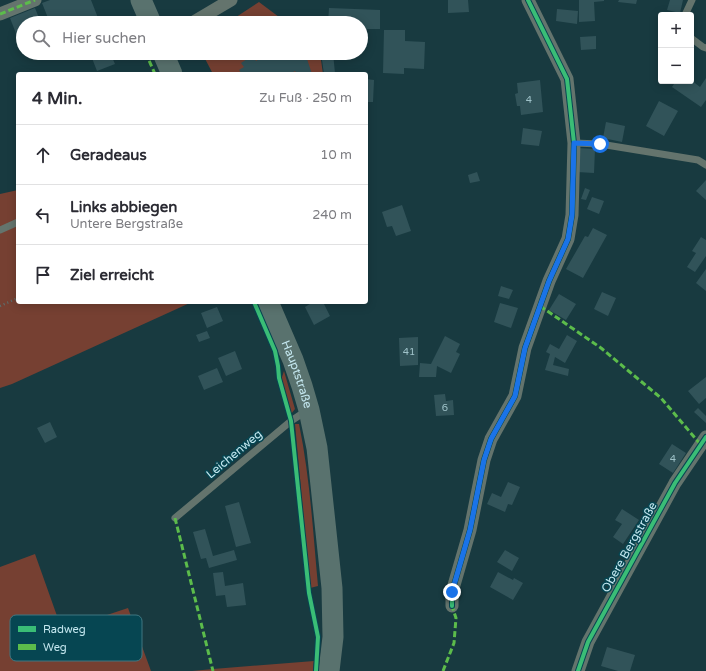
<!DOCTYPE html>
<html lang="de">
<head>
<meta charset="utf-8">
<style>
	:root { --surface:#fff; --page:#f7f7f7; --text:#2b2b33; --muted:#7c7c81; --line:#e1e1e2 }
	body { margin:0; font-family:"Varela Round",sans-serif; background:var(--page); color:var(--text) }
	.controls { position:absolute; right:12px; top:12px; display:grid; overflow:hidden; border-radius:4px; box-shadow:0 2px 10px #0003 }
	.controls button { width:36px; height:36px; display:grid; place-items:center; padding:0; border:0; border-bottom:1px solid var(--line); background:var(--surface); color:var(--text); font:20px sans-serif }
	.stop { position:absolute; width:12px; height:12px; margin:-9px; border:3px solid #1a73e8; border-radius:50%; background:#fff }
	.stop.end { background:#1a73e8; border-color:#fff; box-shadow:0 1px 4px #0008 }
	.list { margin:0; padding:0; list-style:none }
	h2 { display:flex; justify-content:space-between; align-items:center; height:52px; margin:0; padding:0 16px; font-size:17px }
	h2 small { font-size:13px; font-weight:400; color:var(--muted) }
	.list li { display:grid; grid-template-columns:26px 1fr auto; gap:12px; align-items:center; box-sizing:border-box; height:60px; padding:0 16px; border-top:1px solid var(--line) }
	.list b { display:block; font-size:15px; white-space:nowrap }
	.list p { margin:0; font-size:13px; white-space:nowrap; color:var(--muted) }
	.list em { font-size:13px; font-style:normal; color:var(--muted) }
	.icon { flex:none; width:22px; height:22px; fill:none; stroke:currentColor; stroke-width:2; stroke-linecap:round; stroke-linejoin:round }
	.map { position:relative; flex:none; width:706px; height:671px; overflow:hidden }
	.search { position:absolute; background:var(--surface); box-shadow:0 2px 10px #0003; left:16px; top:16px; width:352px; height:44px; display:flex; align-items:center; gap:10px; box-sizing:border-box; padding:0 14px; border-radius:22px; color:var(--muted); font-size:15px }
	.panel { position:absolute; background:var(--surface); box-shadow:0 2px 10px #0003; left:16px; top:72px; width:352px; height:232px; border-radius:4px }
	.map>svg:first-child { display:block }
</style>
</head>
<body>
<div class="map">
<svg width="706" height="671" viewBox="0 0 706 671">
	<rect width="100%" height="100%" fill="#183a40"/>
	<!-- green -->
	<path fill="#764032" d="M259,2l28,21h-60z
		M202,53h118l3,21h-110z
		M18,190v112h174l-180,82 -12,4v-194z
		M284,371l11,38 -4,5 -10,-34z
		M295,424h4c11,53 14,108 19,162l-8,2z
		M35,554l27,76 66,-22 23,63h-151v-104z
		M314,661l-1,10h-121l21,-2z"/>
	<!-- building -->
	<path fill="#315359" d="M50,0h41l9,23h-24l-3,-6 -16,6h-7l-8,-20z
		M448,0h20l1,12 -21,1z
		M579,0h25v1l-10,1 1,19 -16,1z
		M619,0h18l-1,4 -18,-2z
		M670,0h13l-3,13 -13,-3z
		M35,8l6,15h-18v11l-6,2 -7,-18z
		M329,8l51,2v19h-19v-6h-33z
		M557,9l21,2 -1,13 -21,-3z
		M384,30h21v11l20,1 -1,27 -20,-1v6l-21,-1z
		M596,36v13l-15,1 -1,-13z
		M90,53h25l-4,2 4,9 -18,7z
		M268,53h37l7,21h-15l-2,-3 -5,3h-48l-3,-4 5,-3 -3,-4 12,-8 3,6z
		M321,53h12l2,20 -11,1z
		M706,78v22l-5,7 -29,-20 4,-6h15v-1l9,7z
		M366,79l8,1 -1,22h-7z
		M540,80l3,32 -22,3 -1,-9h-3l-2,-12 3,-1 -1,-10z
		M659,101l19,10 -14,25 -18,-10z
		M606,122l19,4 -3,16 -19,-4z
		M523,128l19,3 -3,15 -18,-2z
		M578,148l17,1 -1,24 -17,-1z
		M477,172l3,9 -10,2 -2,-8z
		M706,180v20l-10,-9z
		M585,188l5,2 -4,10 -5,-1z
		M592,197l12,4 -5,13 -12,-5z
		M402,205l9,26 -15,5 -4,-10 -5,1 -5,-15z
		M593,228l14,7 -24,43 -17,-9 19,-33 3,1z
		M701,237l5,3v16l-11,16 -8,-5 9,-14 -4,-2z
		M706,269v22l-10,-8z
		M501,286l12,4 -4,9 -11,-3z
		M602,292l14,6 -8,18 -14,-7z
		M559,294l17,10 -10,16 -17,-10z
		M313,302h10l7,14 -16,9 -9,-18z
		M500,303l18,5 -7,20 -17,-6z
		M217,307l6,14 -16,7 -6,-15z
		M207,331l3,7 -11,4 -3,-7z
		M567,335l10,6 -12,22 -10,-6 -2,8 16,4 -1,7 -23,-6 5,-16 -4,-2 4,-8 9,5z
		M445,336l15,8 -4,8 4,2 -9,19 -14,-7 -1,11h-17l1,-14 11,1z
		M418,337v28l-18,1 -1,-28z
		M235,351l7,18 -16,7 -8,-18z
		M217,368l6,14 -19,8 -6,-14z
		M706,377v21l-7,6 -11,-13z
		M445,394l1,7 7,-1 1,15 -18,1 -2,-21z
		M698,408l8,8v7l-12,-11z
		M50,422l7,15 -12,6 -8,-15z
		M672,444l14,9 -13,20 -14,-9z
		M508,482l12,5 -8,18 -4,-1 -3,8 -18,-8 5,-11 9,4z
		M239,502l12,41 -15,4 -11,-41z
		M622,509l17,11 -16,24 -10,-7 9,-13 -7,-4z
		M205,529l8,27 21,-6 3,10 -28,8 -3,-10 -5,1 -8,-27z
		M505,550l14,8 -7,13 -15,-9z
		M223,572l2,14 18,-3 3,22 -19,2 -2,-12 -9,1 -3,-23z
		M498,572l15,8 1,-2 9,5 -10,17 -23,-13z
		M607,647l28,8 -5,16h-12l-17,-5z"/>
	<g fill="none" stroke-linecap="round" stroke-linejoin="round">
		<!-- path -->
		<path stroke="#5c706f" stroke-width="2.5" stroke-dasharray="1 3" stroke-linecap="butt" d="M0,306l18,-8"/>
		<!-- lane -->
		<path stroke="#64746d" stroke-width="7" d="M685,15l7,-15
			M691,38l12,9 3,1
			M574,143l26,1 98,16 8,5
			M0,230l18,-8
			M175,518l116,-97 15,-10"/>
		<!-- street -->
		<path stroke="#64746d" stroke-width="13" d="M0,14l35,-14
			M192,23l39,-23
			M452,606v-14l18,-62 14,-70 7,-21 24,-43 10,-48 24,-67 19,-42 4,-24 2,-72 -7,-64 -39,-79
			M578,671l10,-29 87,-159 31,-46"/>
		<!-- primary -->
		<g stroke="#59726e" stroke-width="21">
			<path d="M141,0l10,23"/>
			<path d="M163,53l9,21"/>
			<path id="s1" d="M268,302l25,58 9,26 7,24 8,38 15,140 1,49 -4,34"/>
		</g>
		<!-- quiet -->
		<path stroke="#5cbc4b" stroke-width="3" stroke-dasharray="6 3" stroke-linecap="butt" d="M0,14l35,-14
			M149,53l-2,3 8,18
			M540,306l61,42 60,50 40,47
			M175,518l38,153
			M443,671l11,-28 2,-25 -4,-12"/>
		<!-- cycleway casing -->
		<g stroke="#064652" stroke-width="6">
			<path id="cycleway" d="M254,302l21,49 3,15 1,12 12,43 18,172 9,44 -2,34
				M452,606v-14l18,-62 14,-70 7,-21 24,-43 10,-48 24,-67 19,-42 4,-24 2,-72 -7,-64 -39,-79
				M578,671l10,-29 87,-159 31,-46"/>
		</g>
		<!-- cycleway -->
		<use href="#cycleway" stroke="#3abd76" stroke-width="4"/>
	</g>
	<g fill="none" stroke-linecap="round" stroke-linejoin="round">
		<!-- route -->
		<path stroke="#1a73e8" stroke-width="5" d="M452,592l18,-62 14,-70 7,-21 24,-43 10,-48 24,-67 19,-42 4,-24 2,-72 26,1"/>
	</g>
	<g text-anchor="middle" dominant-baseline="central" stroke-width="3" stroke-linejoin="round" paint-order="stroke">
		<!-- number labels -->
		<g font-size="10" fill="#a0c3ca">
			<text x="529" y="100">4</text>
			<text x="409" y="352">41</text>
			<text x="445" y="408">6</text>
			<text x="673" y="459">4</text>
		</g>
		<!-- street labels -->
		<g font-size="12" fill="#c5e8f0" stroke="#064652">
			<text stroke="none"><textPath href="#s1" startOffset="78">Hauptstraße</textPath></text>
			<text transform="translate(234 454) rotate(-40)">Leichenweg</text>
			<text transform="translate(629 547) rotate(-61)">Obere Bergstraße</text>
		</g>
	</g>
	<!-- legend -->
	<rect x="10" y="615" width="132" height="46" rx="6" fill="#064652" stroke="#3f7781" stroke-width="1"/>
	<rect x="18" y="626" width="18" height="6" fill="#3abd76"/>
	<rect x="18" y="644" width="18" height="6" fill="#5cbc4b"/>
	<g font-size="11" fill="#c5e8f0">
		<text x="43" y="633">Radweg</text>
		<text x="43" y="651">Weg</text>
	</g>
</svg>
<div class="controls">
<button>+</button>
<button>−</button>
</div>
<div class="stop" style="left:600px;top:144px"></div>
<div class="stop end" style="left:452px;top:592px"></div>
<div class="search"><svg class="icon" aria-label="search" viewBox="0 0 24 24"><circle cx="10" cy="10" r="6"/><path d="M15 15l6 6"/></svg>Hier suchen</div>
<section class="panel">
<h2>4 Min.<small>Zu Fuß · 250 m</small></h2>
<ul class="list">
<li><svg class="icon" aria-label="ahead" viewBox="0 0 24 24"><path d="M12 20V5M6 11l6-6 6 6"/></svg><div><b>Geradeaus</b></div><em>10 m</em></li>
<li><svg class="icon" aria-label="left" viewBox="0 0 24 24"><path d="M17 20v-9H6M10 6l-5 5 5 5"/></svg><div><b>Links abbiegen</b><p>Untere Bergstraße</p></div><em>240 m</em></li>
<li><svg class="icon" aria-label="arrive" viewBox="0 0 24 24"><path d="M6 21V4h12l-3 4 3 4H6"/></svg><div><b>Ziel erreicht</b></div></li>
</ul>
</section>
</div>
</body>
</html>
